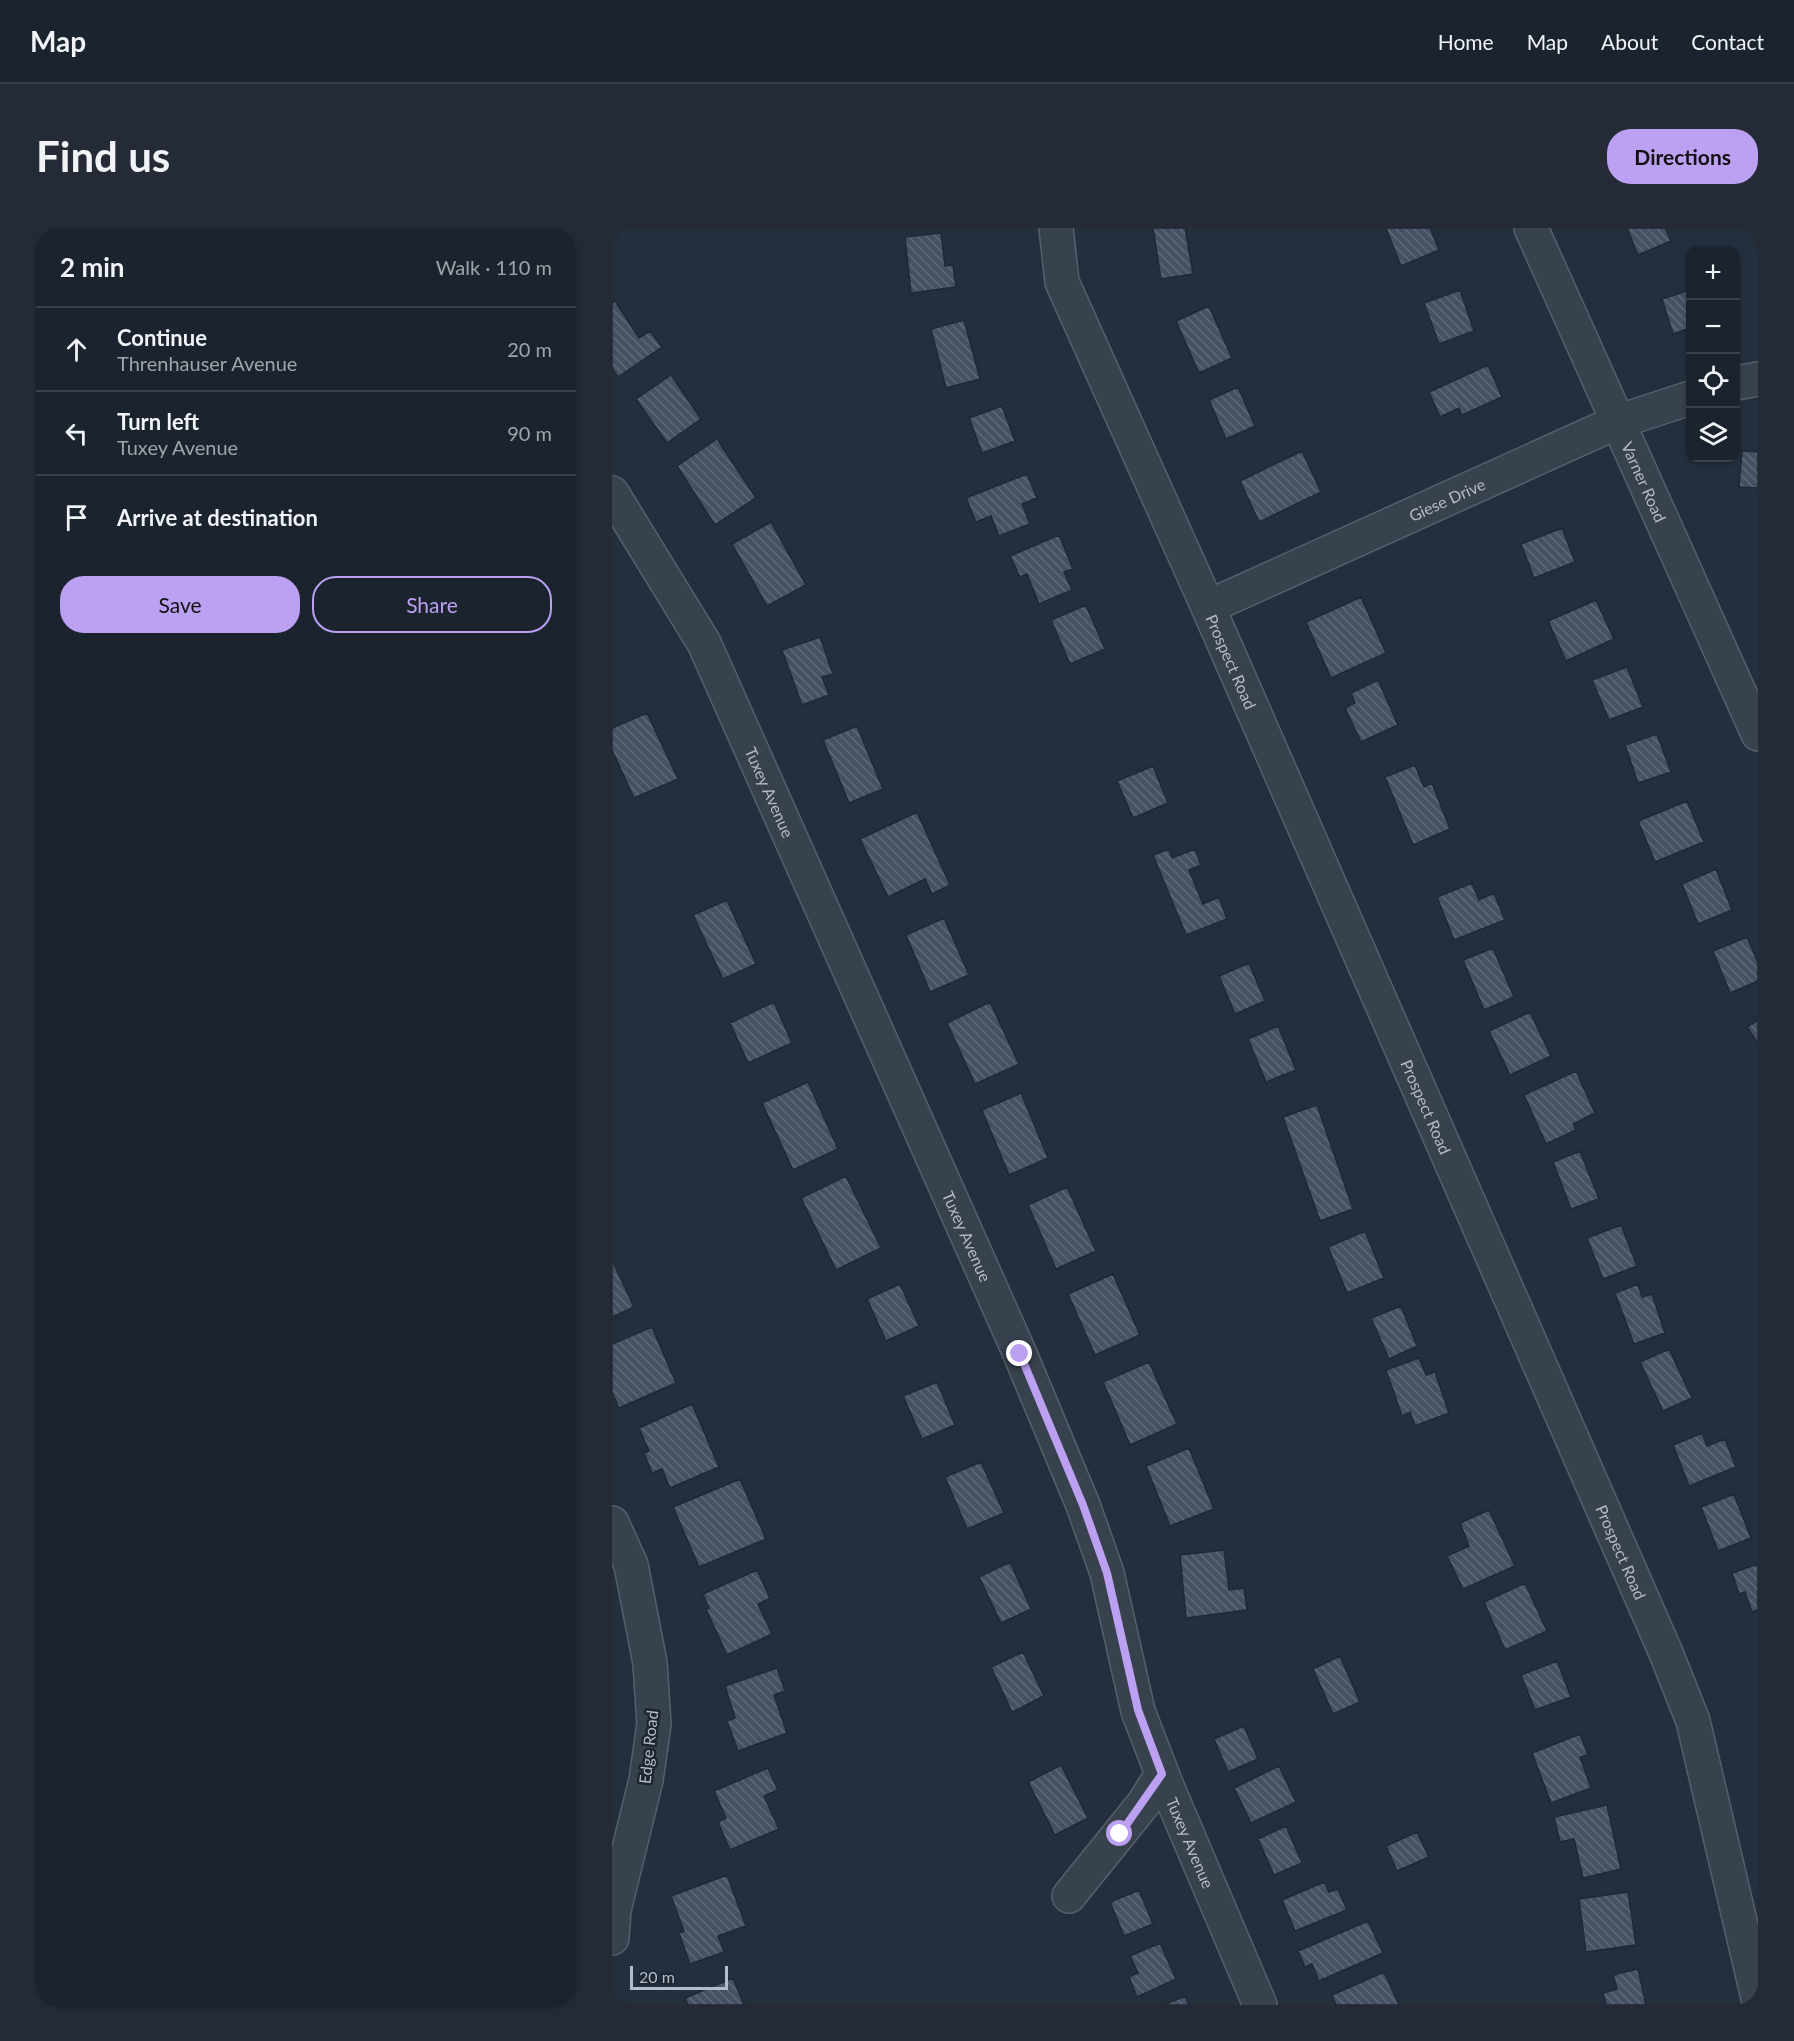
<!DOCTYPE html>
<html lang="en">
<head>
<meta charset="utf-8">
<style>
	:root { --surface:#1b232e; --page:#242b36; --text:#f1f3f6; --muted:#a0a4aa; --line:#39404a; --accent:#bca0f2 }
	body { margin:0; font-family:Lato,sans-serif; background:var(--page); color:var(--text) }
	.controls { position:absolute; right:18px; top:18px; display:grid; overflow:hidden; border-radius:12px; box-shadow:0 2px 4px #0004 }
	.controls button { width:54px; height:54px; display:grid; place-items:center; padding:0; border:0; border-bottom:2px solid var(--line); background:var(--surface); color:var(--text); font:30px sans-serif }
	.scale { position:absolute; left:18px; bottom:15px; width:98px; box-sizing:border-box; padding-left:6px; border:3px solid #b4bcc9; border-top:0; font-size:16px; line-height:21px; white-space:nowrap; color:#b4bcc9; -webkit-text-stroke:4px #1d2633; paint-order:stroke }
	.stop { position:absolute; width:18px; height:18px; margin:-14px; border:4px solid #bca0f2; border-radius:50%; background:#fff }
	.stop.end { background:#bca0f2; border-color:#fff; box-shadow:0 2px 6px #0008 }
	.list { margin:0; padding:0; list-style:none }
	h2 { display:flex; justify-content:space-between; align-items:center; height:78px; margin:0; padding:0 24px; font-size:26px }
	h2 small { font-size:20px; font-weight:400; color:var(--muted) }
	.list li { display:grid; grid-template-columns:39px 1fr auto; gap:18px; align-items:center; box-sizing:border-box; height:84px; padding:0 24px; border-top:2px solid var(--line) }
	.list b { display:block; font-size:22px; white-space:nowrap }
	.list p { margin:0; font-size:20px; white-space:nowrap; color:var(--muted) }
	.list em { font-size:20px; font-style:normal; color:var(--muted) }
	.actions { display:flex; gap:12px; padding:18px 24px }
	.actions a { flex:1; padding:14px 0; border:2px solid var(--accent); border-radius:24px; text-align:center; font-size:21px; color:var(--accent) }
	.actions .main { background:var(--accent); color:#111 }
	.icon { flex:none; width:33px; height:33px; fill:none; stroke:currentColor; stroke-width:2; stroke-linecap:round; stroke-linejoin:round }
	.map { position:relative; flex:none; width:1146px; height:1777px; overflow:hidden; border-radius:24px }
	header { display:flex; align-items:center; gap:36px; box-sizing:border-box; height:84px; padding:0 30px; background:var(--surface); border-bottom:2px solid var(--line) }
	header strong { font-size:28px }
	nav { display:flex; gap:33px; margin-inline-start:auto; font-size:21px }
	.intro { display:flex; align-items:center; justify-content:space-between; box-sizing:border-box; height:144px; padding:0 36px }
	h1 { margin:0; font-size:42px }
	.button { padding:15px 27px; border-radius:24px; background:var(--accent); color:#111; font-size:21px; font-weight:700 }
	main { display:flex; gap:36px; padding:0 36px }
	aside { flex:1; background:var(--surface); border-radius:24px; box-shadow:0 2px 4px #0004 }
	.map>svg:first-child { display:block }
</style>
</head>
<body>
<header>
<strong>Map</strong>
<nav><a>Home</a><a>Map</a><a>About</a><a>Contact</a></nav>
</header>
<div class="intro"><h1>Find us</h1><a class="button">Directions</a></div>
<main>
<aside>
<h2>2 min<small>Walk · 110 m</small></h2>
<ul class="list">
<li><svg class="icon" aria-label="ahead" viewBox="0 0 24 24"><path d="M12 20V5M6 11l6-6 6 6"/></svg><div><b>Continue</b><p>Threnhauser Avenue</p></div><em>20 m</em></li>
<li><svg class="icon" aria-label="left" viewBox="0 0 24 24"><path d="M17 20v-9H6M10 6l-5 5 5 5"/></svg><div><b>Turn left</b><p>Tuxey Avenue</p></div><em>90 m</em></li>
<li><svg class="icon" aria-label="arrive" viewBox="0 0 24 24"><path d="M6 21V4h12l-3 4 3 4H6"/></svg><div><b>Arrive at destination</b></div></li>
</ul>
<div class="actions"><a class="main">Save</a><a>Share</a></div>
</aside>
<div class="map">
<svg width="1146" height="1777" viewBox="0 0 1146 1777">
	<defs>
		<pattern id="building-back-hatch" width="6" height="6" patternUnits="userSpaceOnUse" patternTransform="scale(1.5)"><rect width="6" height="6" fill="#455162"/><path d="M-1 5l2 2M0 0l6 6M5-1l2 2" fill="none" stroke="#5d6877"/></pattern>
	</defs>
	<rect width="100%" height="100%" fill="#242f3e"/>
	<!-- building -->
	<path fill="url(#building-back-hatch)" stroke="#1f2835" stroke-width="1.5" d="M541,0h32l8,46 -32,5z
		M774,0h44l9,22 -38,16z
		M1015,0h38l6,13 -33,14z
		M329,5l4,33 8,-1 3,22 -45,6 -6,-56z
		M848,62l14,41 -35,13 -15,-41z
		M1078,62v38l-17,6 -11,-35z
		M3,73l24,37 11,-7 12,16 -44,30 -6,-9v-65z
		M597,78l23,52 -33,15 -23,-52z
		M352,92l16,59 -34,9 -15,-59z
		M876,137l14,32 -40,18 -3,-7 -19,9 -11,-25z
		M59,147l30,44 -34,24 -31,-44z
		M626,159l17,39 -29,13 -17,-39z
		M390,178l13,35 -33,12 -13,-35z
		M105,211l39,59 -41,27 -38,-59z
		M690,223l19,41 -62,30 -19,-41z
		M1130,223l16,1v36l-19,-1z
		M415,246l10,24 -15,6 8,20 -31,12 -8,-20 -15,6 -10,-24z
		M159,294l35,63 -39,21 -35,-62z
		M950,300l13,34 -41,16 -13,-34z
		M447,307l14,34 -9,3 8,18 -33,14 -12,-30 -7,3 -10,-21z
		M749,369l25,56 -55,25 -25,-56z
		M984,372l18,39 -48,22 -18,-40z
		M474,377l19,44 -35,15 -19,-44z
		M208,409l13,37 -11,3 7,18 -27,10 -20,-55z
		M1015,439l16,40 -34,13 -17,-40z
		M766,452l20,45 -37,17 -16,-34 10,-5 -4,-10z
		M35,485l31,66 -44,19 -22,-48v-22z
		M245,498l26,63 -34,14 -26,-63z
		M1045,506l14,38 -33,11 -13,-38z
		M803,537l9,22 8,-4 18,46 -37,16 -28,-68z
		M541,538l15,37 -35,15 -16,-37z
		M1075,573l17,41 -49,20 -17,-41z
		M305,584l33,73 -18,9 -7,-15 -37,18 -28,-58z
		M557,621l3,9 23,-9 6,16 -12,5 14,34 16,-7 8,22 -41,16 -33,-80z
		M1104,641l16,41 -34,14 -16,-40z
		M860,655l7,17 15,-7 11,27 -51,20 -17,-43z
		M115,672l29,64 -33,15 -30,-64z
		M332,690l25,57 -39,17 -24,-57z
		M1135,709l11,26v18l-28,12 -17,-42z
		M881,720l21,49 -30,13 -21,-50z
		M637,735l16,38 -30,13 -16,-38z
		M162,774l18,41 -44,20 -18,-40z
		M378,774l29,62 -44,20 -28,-61z
		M918,784l21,44 -41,19 -21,-44z
		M1146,792v23l-11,-16z
		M666,798l18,44 -30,12 -18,-43z
		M964,843l19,42 -22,11 3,6 -30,14 -22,-49z
		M196,854l30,67 -45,21 -31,-67z
		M409,865l27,65 -39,17 -27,-65z
		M705,877l36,104 -33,12 -37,-104z
		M968,923l19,48 -28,10 -18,-47z
		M234,948l35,72 -45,22 -35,-72z
		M455,959l29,64 -40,18 -28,-64z
		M1009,997l16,41 -34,13 -16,-41z
		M753,1003l19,47 -37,15 -19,-46z
		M0,1032l22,47 -22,10z
		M501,1046l27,61 -45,20 -27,-61z
		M288,1056l19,42 -33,15 -19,-42z
		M1026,1056l4,13 10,-3 13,39 -31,11 -19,-51z
		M789,1078l16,40 -28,13 -18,-41z
		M40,1099l24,56 -57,25 -7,-16v-48z
		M1057,1121l23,49 -29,13 -23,-49z
		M807,1130l7,17 9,-3 14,41 -34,13 -5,-14 -8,4 -16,-46z
		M537,1134l28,62 -47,21 -27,-63z
		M325,1154l18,43 -33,14 -19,-43z
		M80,1176l27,63 -49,21 -8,-19 -10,4 -8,-20 5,-2 -10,-23z
		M1090,1205l5,13 18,-7 11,28 -47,19 -16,-41z
		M577,1220l25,61 -44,17 -24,-60z
		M369,1234l23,51 -37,16 -22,-52z
		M128,1251l26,60 -67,28 -26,-60z
		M1122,1266l17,44 -33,13 -17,-44z
		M877,1282l26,56 -52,23 -16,-33 22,-10 -9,-23z
		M612,1322l5,40 15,-2 3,22 -61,8 -6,-63z
		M398,1334l21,47 -30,14 -22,-46z
		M1146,1336v46l-6,2 -7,-20 -6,2 -7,-21z
		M145,1342l13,28 -12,6 14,30 -45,21 -21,-46 3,-1 -6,-14z
		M913,1355l22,48 -42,19 -21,-48z
		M411,1424l21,44 -32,16 -21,-45z
		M728,1428l20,46 -27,12 -20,-45z
		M945,1433l14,36 -36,13 -14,-35z
		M165,1440l8,23 -11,4 13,38 -49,18 -11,-30 8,-3 -10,-32z
		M632,1498l14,33 -30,13 -14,-33z
		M968,1506l8,21 -8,2 11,31 -40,15 -19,-50z
		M449,1537l27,53 -33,17 -27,-53z
		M667,1538l17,36 -45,21 -17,-35z
		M156,1540l10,22 -14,6 15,33 -49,21 -12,-28 8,-4 -12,-27z
		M995,1577l14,64 -38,9 -9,-39 -14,3 -6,-25z
		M674,1598l16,37 -28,12 -16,-36z
		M805,1604l12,25 -32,14 -11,-25z
		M115,1647l19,51 -28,10 6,16 -34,12 -11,-31 5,-2 -13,-35z
		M712,1654l5,10 9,-3 9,21 -52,21 -13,-31z
		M527,1662l14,34 -29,12 -14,-34z
		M1016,1664l8,53 -50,7 -7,-53z
		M756,1693l15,32 -64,28 -7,-17 -7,3 -7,-16z
		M548,1715l16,36 -39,18 -8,-20 9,-4 -8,-17z
		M1026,1741l8,36h-40l-3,-12 14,-4 -4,-14z
		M772,1744l15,33h-63l-4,-10z
		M121,1750l11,27h-56l-3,-7z
		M573,1768l4,9h-25z"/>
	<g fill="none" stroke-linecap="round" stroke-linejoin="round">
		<!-- minor casing -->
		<g stroke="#565f6c" stroke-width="36">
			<g id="minor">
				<path id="s1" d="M444,0l6,54 146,325 458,1046 27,68 65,277"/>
				<path id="s2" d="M919,0l227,506"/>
				<path d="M1124,155l22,-4"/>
				<path id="s3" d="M0,265l92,150 316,711 63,151 24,68 31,138 28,73 94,221"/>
				<path id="s4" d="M596,379l409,-185 73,-24"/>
				<path d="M0,1295l19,42 19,98 4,61 -8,56 -32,130 -2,28"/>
				<path d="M457,1668l75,-93 18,-29"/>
			</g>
		</g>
		<!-- minor -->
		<use href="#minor" stroke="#38414e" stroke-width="33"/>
	</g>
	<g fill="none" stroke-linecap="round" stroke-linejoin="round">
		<!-- route -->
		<path stroke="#bca0f2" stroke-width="8" d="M408,1126l63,151 24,68 31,137 24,64 -42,60"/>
	</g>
	<g text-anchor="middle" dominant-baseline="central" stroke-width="5" stroke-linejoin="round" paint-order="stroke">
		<!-- street labels -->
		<g font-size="16" fill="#b4bcc9" stroke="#1d2633">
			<text stroke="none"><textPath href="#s2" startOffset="278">Varner Road</textPath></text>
			<text stroke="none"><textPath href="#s4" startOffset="262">Giese Drive</textPath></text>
			<text stroke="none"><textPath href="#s1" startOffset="470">Prospect Road</textPath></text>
			<text stroke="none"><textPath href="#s3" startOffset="339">Tuxey Avenue</textPath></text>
			<text stroke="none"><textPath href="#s1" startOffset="956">Prospect Road</textPath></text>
			<text stroke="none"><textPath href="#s3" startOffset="825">Tuxey Avenue</textPath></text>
			<text stroke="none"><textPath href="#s1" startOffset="1442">Prospect Road</textPath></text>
			<text transform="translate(36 1519) rotate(-84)">Edge Road</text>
			<text stroke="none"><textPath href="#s3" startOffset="1473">Tuxey Avenue</textPath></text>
		</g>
	</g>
</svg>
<div class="controls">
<button>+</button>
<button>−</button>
<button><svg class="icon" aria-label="locate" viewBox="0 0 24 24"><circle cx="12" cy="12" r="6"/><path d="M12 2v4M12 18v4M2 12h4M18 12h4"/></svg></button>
<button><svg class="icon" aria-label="layers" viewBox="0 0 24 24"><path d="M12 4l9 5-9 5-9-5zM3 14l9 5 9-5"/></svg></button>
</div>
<div class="scale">20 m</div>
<div class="stop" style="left:508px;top:1606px"></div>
<div class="stop end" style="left:408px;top:1126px"></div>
</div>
</main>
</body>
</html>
